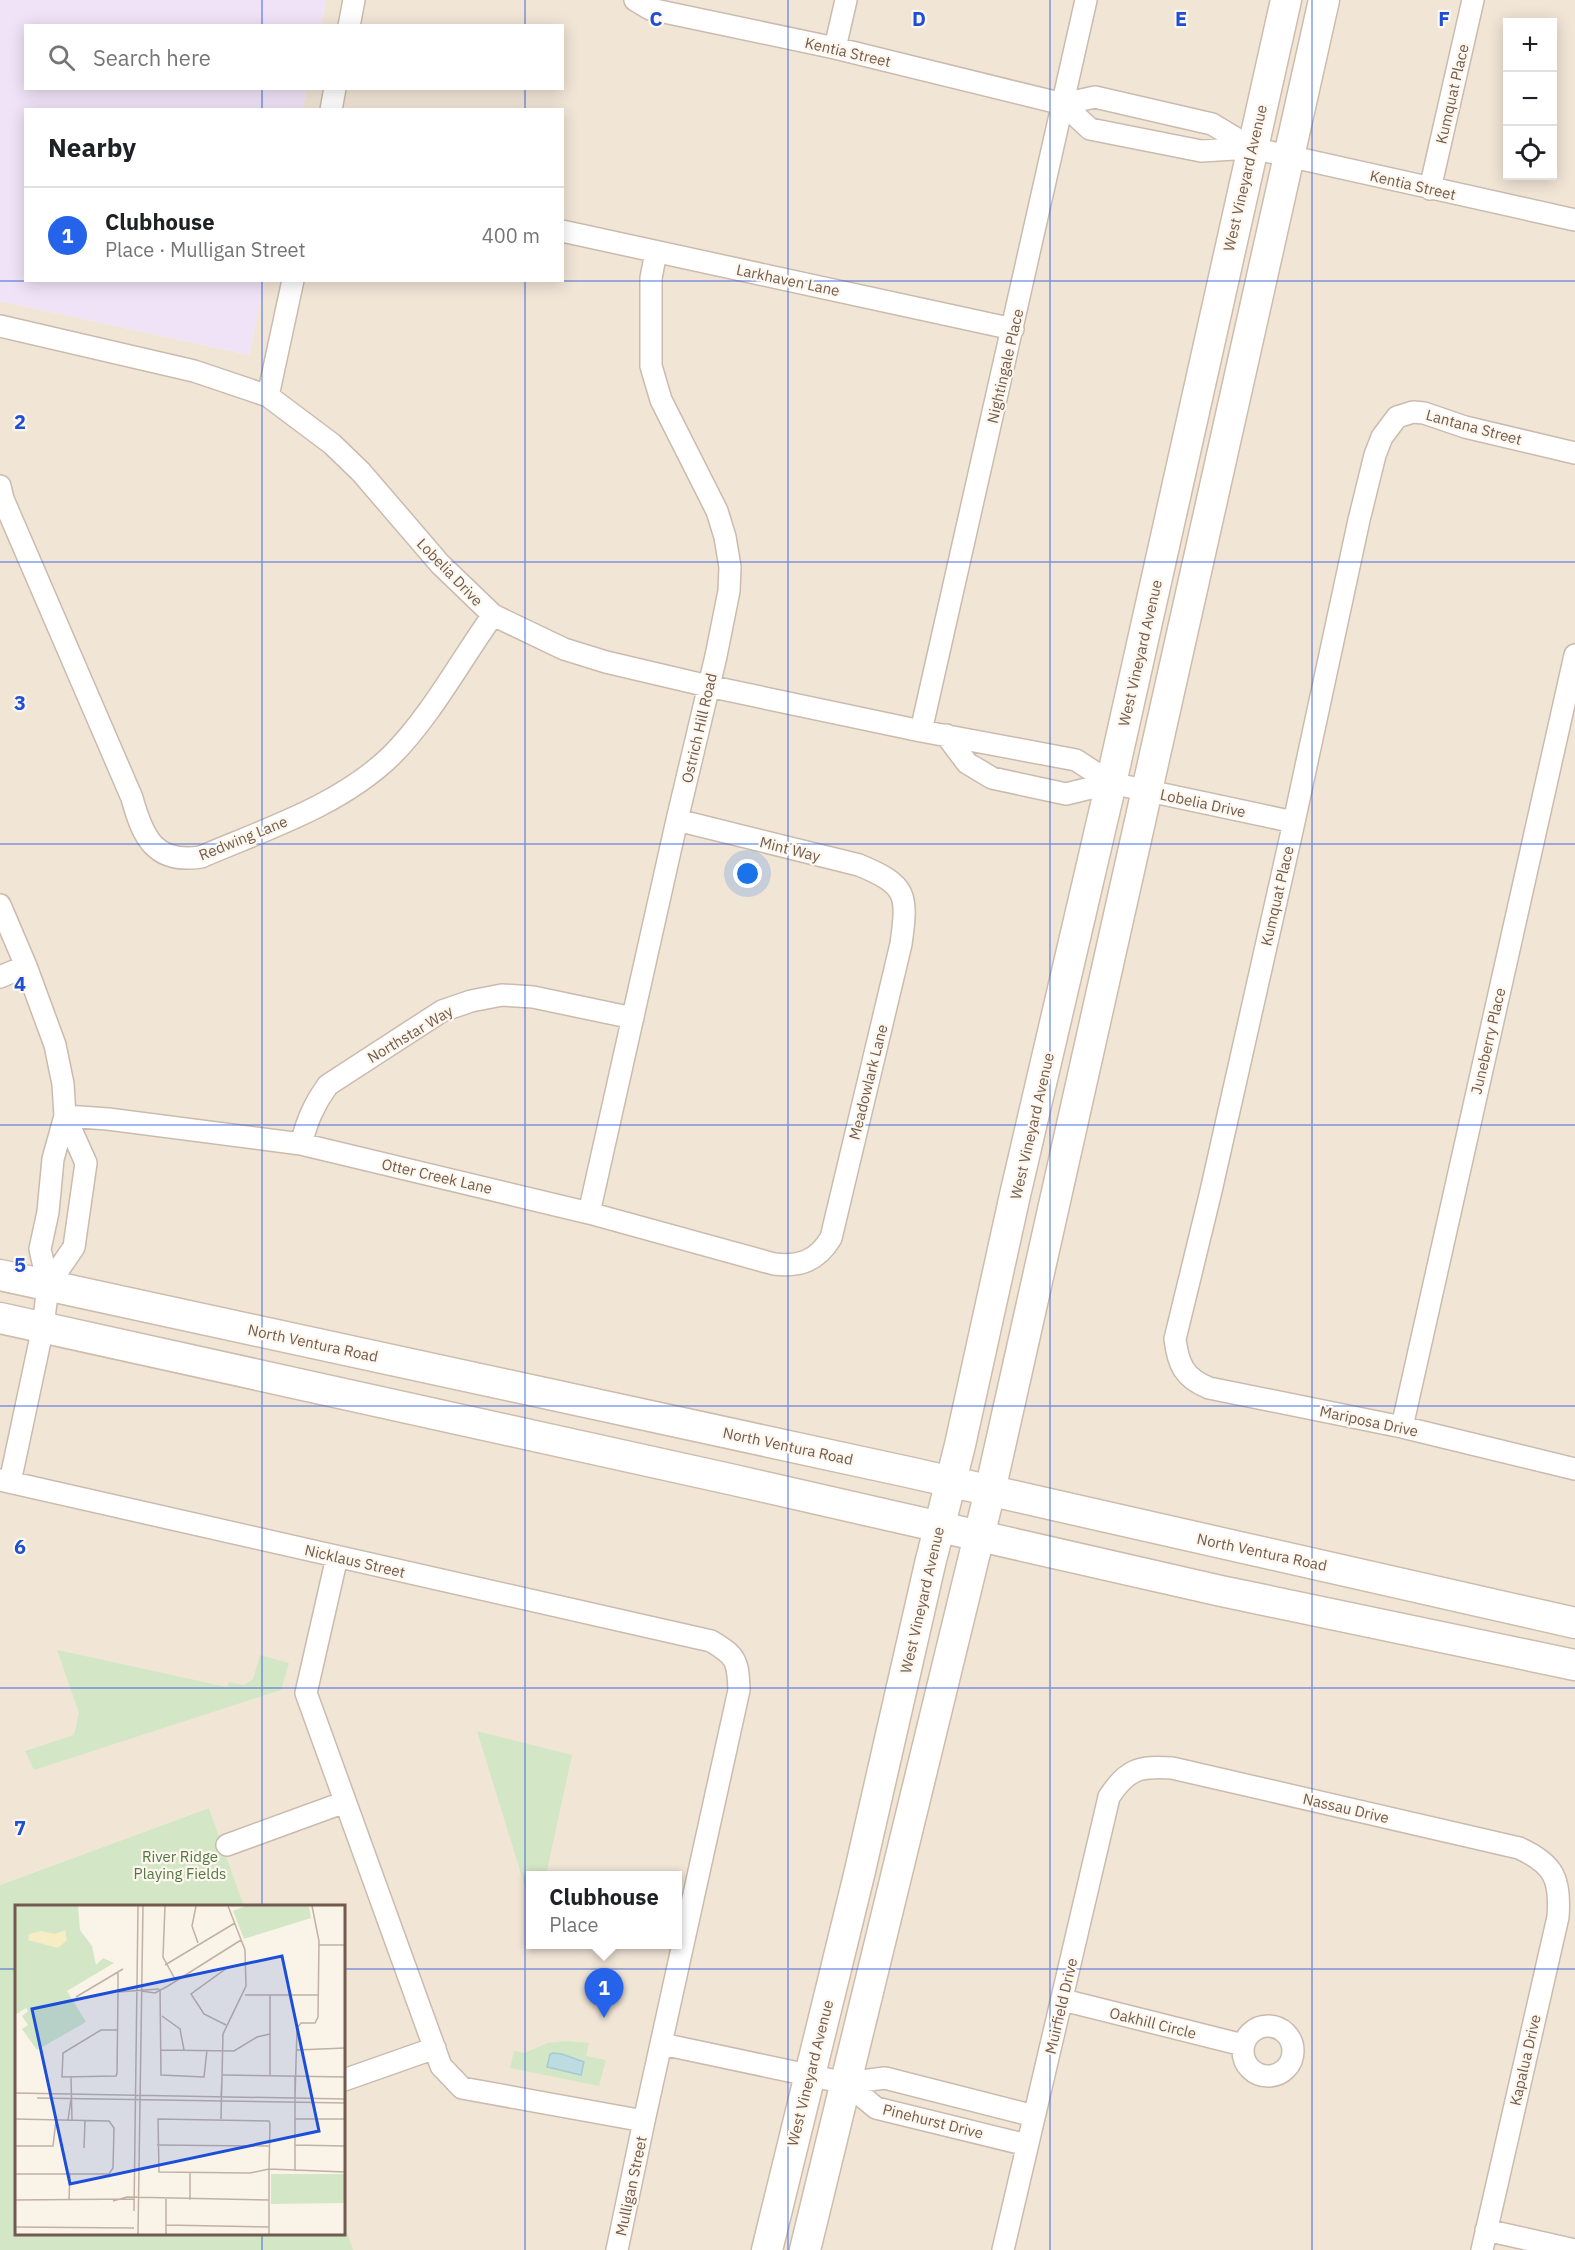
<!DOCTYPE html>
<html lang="en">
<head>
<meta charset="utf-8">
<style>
	:root { --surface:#fff; --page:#f2f2f2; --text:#202124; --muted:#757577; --line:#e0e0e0; --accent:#2563eb }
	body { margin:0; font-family:"IBM Plex Sans",sans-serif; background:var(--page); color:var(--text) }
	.controls { position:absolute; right:18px; top:18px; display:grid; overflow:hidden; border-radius:0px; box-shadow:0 3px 15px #0003 }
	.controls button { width:54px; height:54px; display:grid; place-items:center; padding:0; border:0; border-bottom:2px solid var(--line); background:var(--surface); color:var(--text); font:30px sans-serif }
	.you { position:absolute; left:748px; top:874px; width:21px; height:21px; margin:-15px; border:4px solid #fff; border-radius:50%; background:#1a73e8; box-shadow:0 0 0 9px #1a73e833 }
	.badge { display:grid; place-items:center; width:39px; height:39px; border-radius:50%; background:var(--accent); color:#fff; font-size:20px; font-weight:700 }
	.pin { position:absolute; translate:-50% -50px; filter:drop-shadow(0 2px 3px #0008) }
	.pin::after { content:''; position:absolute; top:32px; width:21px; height:18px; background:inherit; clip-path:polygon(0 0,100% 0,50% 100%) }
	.popup { position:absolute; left:526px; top:1871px; width:156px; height:78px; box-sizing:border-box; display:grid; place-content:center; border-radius:0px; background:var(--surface); filter:drop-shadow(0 2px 4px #0005); font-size:20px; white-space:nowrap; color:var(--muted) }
	.popup b { font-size:22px; color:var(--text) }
	.popup::after { content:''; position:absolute; left:50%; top:100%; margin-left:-12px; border:12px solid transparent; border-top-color:var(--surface) }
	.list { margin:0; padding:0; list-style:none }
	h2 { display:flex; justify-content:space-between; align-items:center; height:78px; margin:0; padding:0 24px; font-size:26px }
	h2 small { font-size:20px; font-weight:400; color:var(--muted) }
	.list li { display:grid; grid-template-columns:39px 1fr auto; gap:18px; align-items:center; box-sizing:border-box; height:96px; padding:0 24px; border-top:2px solid var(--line) }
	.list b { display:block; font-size:22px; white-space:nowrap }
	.list p { margin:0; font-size:20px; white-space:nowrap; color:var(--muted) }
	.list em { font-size:20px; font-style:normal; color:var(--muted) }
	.icon { flex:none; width:33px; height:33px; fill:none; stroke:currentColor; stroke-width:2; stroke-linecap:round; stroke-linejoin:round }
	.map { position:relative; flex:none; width:1575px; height:2250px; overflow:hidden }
	.search { position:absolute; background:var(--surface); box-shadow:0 3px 15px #0003; left:24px; top:24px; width:540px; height:66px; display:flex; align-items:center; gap:15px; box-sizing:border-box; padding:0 21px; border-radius:0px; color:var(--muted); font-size:22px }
	.panel { position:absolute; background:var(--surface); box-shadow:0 3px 15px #0003; left:24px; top:108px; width:540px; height:174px; border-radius:0px }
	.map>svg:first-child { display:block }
</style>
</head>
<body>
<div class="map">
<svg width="1575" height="2250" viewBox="0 0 1575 2250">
	<rect width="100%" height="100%" fill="#faf3e7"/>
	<!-- residential -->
	<path fill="#f1e5d6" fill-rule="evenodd" d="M326,0h1249v2250h-1456l225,-16v-328h-100l-35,-98 -209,77v-1584l249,54 16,-74 297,-1v-170l-260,-1 5,-20 255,-1v-62l-241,-1zM1508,22h44v154h-44zM530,1876h148v68h-148z"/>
	<!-- education -->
	<path fill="#f0e3f7" d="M0,0h326l-5,25 -295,1v62l281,1 -5,20 -276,1v170l239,1 -16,74 -249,-54z"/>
	<!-- green -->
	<path fill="#d3e7c6" d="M57,1650l170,37 2,-5 15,3 9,-6 7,-24 29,8 -8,27 -247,80 -9,-19 49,-16 5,-22z
		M477,1731l95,24 -26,120 -16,1v27z
		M209,1808l35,98h-228v328h328v-11l9,27h-353v-365z
		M566,2041l23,2 -3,13 20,4 -7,26 -89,-18 4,-17 10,2 24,-10z"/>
	<!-- water -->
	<path fill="#bddce2" stroke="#a4cbd3" stroke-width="1.5" d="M553,2053l9,1 22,8 -3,13 -34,-8 3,-13z"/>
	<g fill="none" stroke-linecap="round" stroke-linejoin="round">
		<!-- minor casing -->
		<g stroke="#cbbbae" stroke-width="24">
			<path id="minor" d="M635,0l15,9 185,39 228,56 32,-7 117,27 40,24
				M349,26l5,-26
				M835,48l11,-48
				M1063,104l27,25 111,22 51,-3 323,72
				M331,110l4,-22
				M1430,189l43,-189
				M562,231l451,98
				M0,326l194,45 74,25 64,48 29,28 79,92 53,51 71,34 42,13 102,24 213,45 155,29 35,23 183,39
				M268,396l25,-116
				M1575,453l-110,-26 -41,-14 -11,-1 -16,5 -15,20 -7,18 -16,65 -65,302 -83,369 -36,148c3,25 9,39 34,49l193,39 173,42
				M0,486l3,13 129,299c11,40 23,66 69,59 65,-28 138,-51 190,-101 40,-40 69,-95 102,-141
				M921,731l165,-731
				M946,735l21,28 25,15 74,16 45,-11
				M0,905l26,61 29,79 8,39 2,32 -12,43 -5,53 -8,37 8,36 -5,42 -33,155
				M0,977l26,-11
				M65,1116l43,3 193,25 288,69 185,51c26,3 43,-3 57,-26l70,-294c7,-50 6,-59 -42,-79l-182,-45
				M301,1144c6,-23 13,-40 27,-59l114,-74 29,-10 31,-6 31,2 100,21
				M589,1213l88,-393 39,-164 13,-65 1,-24 -5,-30 -8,-26 -56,-111 -10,-34v-88l5,-26
				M48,1285l26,-38 12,-84 -21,-47
				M1402,1427l173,-772
				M0,1480l711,161c25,15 27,19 28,49l-95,431 -182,-33 -21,-22 -135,-373 31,-136
				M227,1845l118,-43
				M1063,2000l180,45
				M1243 2051a25 25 0 1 1 50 0a25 25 0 1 1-50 0Z
				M662,2044l184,39 39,-5 149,38
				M344,2080l91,-32
				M846,2083l30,25 151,37
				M1486,2230l89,20
				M617,2250l27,-129
				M1003,2250l106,-453c18,-28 30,-31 63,-29l347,80c35,16 42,31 39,69l-76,333"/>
		</g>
		<!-- secondary casing -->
		<g stroke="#cebcac" stroke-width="33">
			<path id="secondary" d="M0,1275l908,197 667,151
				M0,1318l734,162 487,111 354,74
				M767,2250l92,-375 71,-311 30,-119 55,-250 96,-412 175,-783
				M805,2250l185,-759 334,-1491"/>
		</g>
		<!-- minor -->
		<use href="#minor" stroke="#fff" stroke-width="21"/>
		<!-- secondary -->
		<use href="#secondary" stroke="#fff" stroke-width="30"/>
	</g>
	<!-- grid -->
	<path fill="none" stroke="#1d4ed8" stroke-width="1.5" stroke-opacity="0.55" d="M262,0v26M525,0v26M788,0v2250M1050,0v2250M1312,0v2250M262,88v22M525,88v22M262,280v1626M525,280v1970M0,281h1575M0,562h1575M0,844h1575M0,1125h1575M0,1406h1575M0,1688h1575M0,1969h16M344,1969h1231M262,2234v16"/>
	<g text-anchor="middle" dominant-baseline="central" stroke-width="4.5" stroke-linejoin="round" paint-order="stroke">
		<!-- street labels -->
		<g font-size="15" fill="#725b4e" stroke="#fdf7ed">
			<text transform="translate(848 52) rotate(13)">Kentia Street</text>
			<text transform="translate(1452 94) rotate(-77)">Kumquat Place</text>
			<text transform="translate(1245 178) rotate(-77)">West Vineyard Avenue</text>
			<text transform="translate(1413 185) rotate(13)">Kentia Street</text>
			<text transform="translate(788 280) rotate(12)">Larkhaven Lane</text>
			<text transform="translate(1005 366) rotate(-77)">Nightingale Place</text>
			<text transform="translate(1474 427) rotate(15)">Lantana Street</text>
			<text transform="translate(450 572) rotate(46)">Lobelia Drive</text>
			<text transform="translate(1140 653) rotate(-77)">West Vineyard Avenue</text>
			<text transform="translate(699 728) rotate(-77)">Ostrich Hill Road</text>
			<text transform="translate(1203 803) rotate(12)">Lobelia Drive</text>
			<text transform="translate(243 838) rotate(-22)">Redwing Lane</text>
			<text transform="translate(790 849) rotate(14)">Mint Way</text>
			<text transform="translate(1277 896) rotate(-77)">Kumquat Place</text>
			<text transform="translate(410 1034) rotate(-31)">Northstar Way</text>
			<text transform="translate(1488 1041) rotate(-77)">Juneberry Place</text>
			<text transform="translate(868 1082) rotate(-76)">Meadowlark Lane</text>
			<text transform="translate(1032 1126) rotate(-77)">West Vineyard Avenue</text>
			<text transform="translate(437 1176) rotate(13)">Otter Creek Lane</text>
			<text transform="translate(313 1343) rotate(12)">North Ventura Road</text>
			<text transform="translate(1369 1421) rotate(12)">Mariposa Drive</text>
			<text transform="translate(788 1446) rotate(12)">North Ventura Road</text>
			<text transform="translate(1262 1552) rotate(12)">North Ventura Road</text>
			<text transform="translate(355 1561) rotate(13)">Nicklaus Street</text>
			<text transform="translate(922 1600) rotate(-77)">West Vineyard Avenue</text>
			<text transform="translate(1346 1808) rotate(13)">Nassau Drive</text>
			<text transform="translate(1061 2006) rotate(-77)">Muirfield Drive</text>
			<text transform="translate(1153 2023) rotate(14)">Oakhill Circle</text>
			<text transform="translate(1525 2060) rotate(-77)">Kapalua Drive</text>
			<text transform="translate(810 2073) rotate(-76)">West Vineyard Avenue</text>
			<text transform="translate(933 2121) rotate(14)">Pinehurst Drive</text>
			<text transform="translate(631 2186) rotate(-78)">Mulligan Street</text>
		</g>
		<!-- park labels -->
		<g font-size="15" fill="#547747" stroke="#fdf7ed">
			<text x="180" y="1856">River Ridge<tspan x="180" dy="17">Playing Fields</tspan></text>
		</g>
	</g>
	<!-- overview -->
	<g transform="translate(15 1905)">
		<rect width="330" height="330" fill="#faf3e7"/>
		<path d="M0,1h63l2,24 12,16 4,19 7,-7 11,5 -47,28 19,31 -49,28 -15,-21 6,-4 -6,-9 6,-5 -2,-3 -11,7zM230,1h64l2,12 -67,21 -11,-28zM256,269h74v29l-74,1z" fill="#d3e7c6"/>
		<path d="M50,25l2,10 -9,8 -30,-8 1,-6 12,-3 14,3z" fill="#f7edc5"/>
		<path fill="none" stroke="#c0b1a5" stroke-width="1.5" d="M150,1l-2,51 13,24M181,1l-4,20 6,17M304,40h26M150,60l70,-42M145,84l1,86 43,2 3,-27M126,86l14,2 13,-7 73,-46M103,87l41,-3M230,90h73M61,92l47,-28M147,111l18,13 4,21M211,120l-22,-11 -13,-20 36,-26 19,-5M102,125h-16l-38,23 -1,24 54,-1 1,-3 1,-81v-20M146,145l73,1 23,-14 13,-3M282,145l48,-2M208,170l122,2M255,171v-81M56,172l1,43M0,188l330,6M206,192l1,-18M22,193l308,5M280,193l2,-70 4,-5h14l3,-6 1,-76 -7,-35M0,214l94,2 5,7 -1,40 -4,6h-94M206,214l2,-85 23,-48 -1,-36 -17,-44M280,214h50M53,215l3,-21M142,240l112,1M280,240l50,1M0,241h38l3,-26M69,243l1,-27M280,266v-94M0,295l119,-1M54,295l1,-27M175,295v-27M98,296l14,-4 142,3M119,306l4,-305M151,320l103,2M0,322l119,1M123,329l5,-328M151,329v-35M254,329v-65l1,-45 -1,-3 -111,-2 1,53 91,1 19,-4 76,3"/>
		<path fill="#1d4ed8" fill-opacity="0.15" stroke="#1d4ed8" stroke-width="3" d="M267,51l37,175 -249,53 -38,-175z"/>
		<rect width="330" height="330" fill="none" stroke="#725b4e" stroke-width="3"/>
	</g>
	<g font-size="20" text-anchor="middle" font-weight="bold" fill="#1d4ed8" stroke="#fdf7ed" stroke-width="4.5" stroke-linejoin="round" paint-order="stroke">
		<text x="656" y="26">C</text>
		<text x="919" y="26">D</text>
		<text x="1181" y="26">E</text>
		<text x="1444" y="26">F</text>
		<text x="20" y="429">2</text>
		<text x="20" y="710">3</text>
		<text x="20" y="991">4</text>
		<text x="20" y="1272">5</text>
		<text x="20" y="1554">6</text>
		<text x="20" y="1835">7</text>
	</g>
</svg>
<div class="controls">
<button>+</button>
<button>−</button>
<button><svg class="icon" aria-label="locate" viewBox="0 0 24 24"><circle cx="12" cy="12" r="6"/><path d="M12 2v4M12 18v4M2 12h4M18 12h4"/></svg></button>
</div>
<div class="you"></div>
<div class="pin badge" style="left:604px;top:2018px">1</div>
<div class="popup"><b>Clubhouse</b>Place</div>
<div class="search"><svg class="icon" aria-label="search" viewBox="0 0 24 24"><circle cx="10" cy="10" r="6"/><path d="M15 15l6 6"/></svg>Search here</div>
<section class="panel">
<h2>Nearby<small></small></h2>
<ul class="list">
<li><span class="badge">1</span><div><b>Clubhouse</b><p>Place · Mulligan Street</p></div><em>400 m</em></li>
</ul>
</section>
</div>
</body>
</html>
